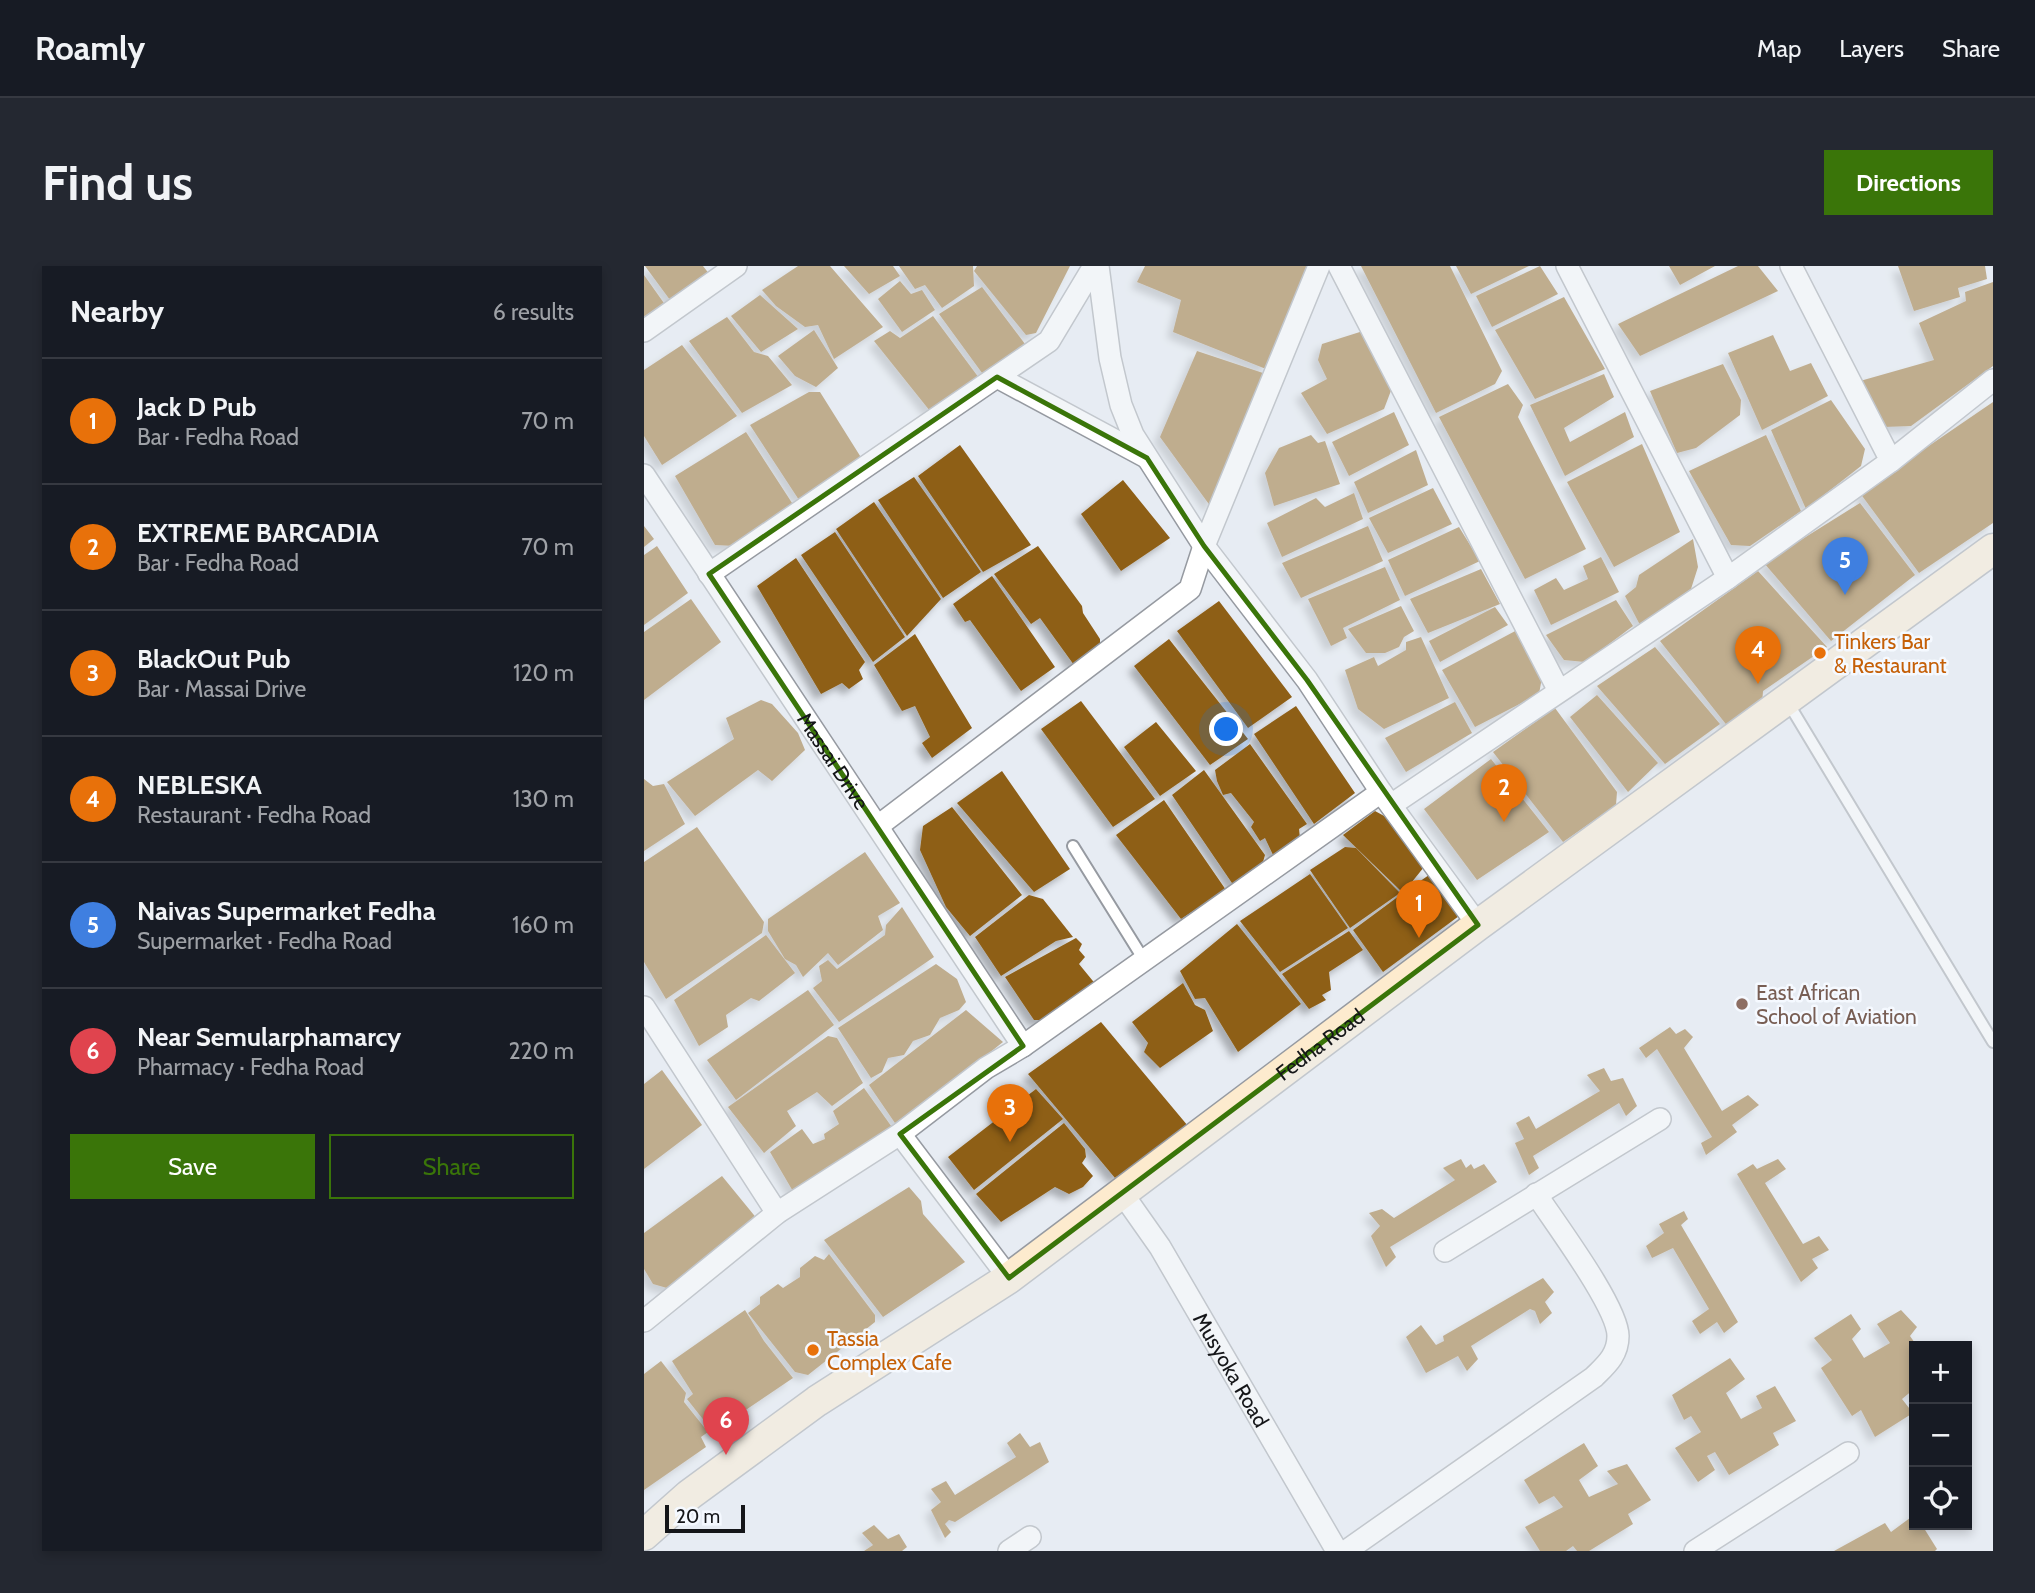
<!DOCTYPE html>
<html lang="en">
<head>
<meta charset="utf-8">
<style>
	:root { --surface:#171b24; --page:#242831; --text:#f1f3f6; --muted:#9ea1a6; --line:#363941; --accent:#3a7509 }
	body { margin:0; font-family:Cabin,sans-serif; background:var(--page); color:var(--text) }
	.controls { position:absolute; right:21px; bottom:21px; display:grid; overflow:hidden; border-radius:0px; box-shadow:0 4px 10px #0003 }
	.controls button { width:63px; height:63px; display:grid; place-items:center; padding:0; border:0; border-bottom:2px solid var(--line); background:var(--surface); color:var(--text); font:35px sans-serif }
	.scale { position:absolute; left:21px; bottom:18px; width:80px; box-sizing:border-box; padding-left:7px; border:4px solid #151619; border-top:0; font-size:19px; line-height:24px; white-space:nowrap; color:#151619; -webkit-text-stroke:5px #f5f9ff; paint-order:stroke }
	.you { position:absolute; left:583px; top:464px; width:24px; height:24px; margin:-18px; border:5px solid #fff; border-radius:50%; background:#1a73e8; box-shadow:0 0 0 10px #1a73e833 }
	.badge { display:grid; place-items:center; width:46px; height:46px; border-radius:50%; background:var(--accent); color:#fff; font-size:23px; font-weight:700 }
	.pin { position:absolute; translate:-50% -58px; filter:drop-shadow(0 2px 4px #0008) }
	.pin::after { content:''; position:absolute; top:37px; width:24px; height:21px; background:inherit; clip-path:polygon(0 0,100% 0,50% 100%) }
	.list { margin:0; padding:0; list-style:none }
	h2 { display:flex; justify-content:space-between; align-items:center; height:91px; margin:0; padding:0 28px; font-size:30px }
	h2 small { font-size:23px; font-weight:400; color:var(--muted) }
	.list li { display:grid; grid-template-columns:46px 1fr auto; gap:21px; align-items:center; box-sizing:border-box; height:126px; padding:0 28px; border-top:2px solid var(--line) }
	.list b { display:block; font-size:26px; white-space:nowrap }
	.list p { margin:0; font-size:23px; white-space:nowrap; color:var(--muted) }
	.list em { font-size:23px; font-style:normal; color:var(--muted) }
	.actions { display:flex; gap:14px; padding:21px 28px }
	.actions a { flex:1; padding:16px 0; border:2px solid var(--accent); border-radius:0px; text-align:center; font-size:24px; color:var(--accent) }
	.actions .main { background:var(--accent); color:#fff }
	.icon { flex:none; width:38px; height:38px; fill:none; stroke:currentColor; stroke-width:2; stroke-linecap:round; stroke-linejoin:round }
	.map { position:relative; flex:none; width:1349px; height:1285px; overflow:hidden; border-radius:0px }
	header { display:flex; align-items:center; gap:42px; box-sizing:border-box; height:98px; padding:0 35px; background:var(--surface); border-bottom:2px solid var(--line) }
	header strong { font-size:33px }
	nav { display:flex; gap:38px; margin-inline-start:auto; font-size:24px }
	.intro { display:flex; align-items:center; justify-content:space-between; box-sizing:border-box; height:168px; padding:0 42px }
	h1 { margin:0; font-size:49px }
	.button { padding:18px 32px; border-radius:0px; background:var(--accent); color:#fff; font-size:24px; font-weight:700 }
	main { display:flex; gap:42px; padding:0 42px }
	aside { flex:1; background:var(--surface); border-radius:0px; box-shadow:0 4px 10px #0003 }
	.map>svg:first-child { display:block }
</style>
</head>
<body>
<header>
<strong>Roamly</strong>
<nav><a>Map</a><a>Layers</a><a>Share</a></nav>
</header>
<div class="intro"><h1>Find us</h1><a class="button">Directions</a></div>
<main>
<aside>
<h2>Nearby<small>6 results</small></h2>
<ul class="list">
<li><span class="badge" style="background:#e8710a">1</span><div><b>Jack D Pub</b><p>Bar · Fedha Road</p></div><em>70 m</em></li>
<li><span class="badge" style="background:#e8710a">2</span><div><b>EXTREME BARCADIA</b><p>Bar · Fedha Road</p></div><em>70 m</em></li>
<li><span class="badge" style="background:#e8710a">3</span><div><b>BlackOut Pub</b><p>Bar · Massai Drive</p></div><em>120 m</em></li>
<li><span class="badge" style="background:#e8710a">4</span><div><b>NEBLESKA</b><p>Restaurant · Fedha Road</p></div><em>130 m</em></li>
<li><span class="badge" style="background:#3f7fe0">5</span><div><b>Naivas Supermarket Fedha</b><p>Supermarket · Fedha Road</p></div><em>160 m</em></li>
<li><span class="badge" style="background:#e0444e">6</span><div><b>Near Semularphamarcy</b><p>Pharmacy · Fedha Road</p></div><em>220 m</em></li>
</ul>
<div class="actions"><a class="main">Save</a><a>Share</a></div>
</aside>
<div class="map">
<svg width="1349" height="1285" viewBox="0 0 1349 1285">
	<defs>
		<filter id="shadow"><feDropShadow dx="-6" dy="6" stdDeviation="3.5" flood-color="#0004"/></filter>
	</defs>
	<rect width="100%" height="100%" fill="#e7ecf3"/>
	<!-- building -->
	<path fill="#8e5f19" filter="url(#shadow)" d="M1,0h58l7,9 -37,29z
		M154,0h32l53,61 -49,32 -16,-34 -13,2 -29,-21 -14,-16z
		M200,0h49l7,10 -31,18z
		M255,0h74l1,20 -32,22 -17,-23 -10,4z
		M333,0h93l-34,67 -10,2 -52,-64z
		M501,0h165l-44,103 -93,-37 8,-32 -44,-18z
		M717,0h89l52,105 -7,13 -59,29z
		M812,0h73l-58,28z
		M896,0l18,28 -66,33 -16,-31z
		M1025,0h46l-35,19z
		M1094,0h20l20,25 -138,65 -22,-32z
		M1254,0h87l2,13 -29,9 2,9 -46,14z
		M0,9l22,31 -22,16z
		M256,15l11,13 11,-4 13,20 -33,22 -24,-33z
		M1349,16v84l-82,60 -28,1 -23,-46 74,-21 -15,-37 47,-22 -1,-9z
		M338,21l43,57 -40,33 -46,-63z
		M116,29l38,34 -37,23 -30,-36z
		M920,31l41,72 -70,30 -40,-69z
		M289,50l46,62 -49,33 -56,-70 16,-10 10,7z
		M83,51l27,35 14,4 24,29 -50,28 -53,-72z
		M170,64l24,38 -22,19 -21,-11 -17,-20z
		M719,65l29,57 -8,21 -57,25 -26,-41 26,-14 -9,-19 4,-16z
		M1129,69l17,36 21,-8 17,33 -66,34 -34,-77z
		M38,79l55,71 -75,49 -18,-29v-66z
		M553,85l66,22 -52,134 -51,-70z
		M1079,98l18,36 -1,15 -44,33 -19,5 -27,-62z
		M960,108l10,23 -50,31 6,14 55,-30 9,25 -69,39 -35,-71z
		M864,118l15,21 -5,12 68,132 -61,30 -86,-162z
		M165,126h11l42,67 -63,41 -49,-75z
		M1187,134l34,49 -4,17 -55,43 -35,-79z
		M1349,136v121l-74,50 -59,-80z
		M750,146l15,33 -60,31 -17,-34z
		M102,166l48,74 -58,40 -21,-1 -40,-69z
		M667,169l7,8 7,-2 15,43 -66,22 -9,-33 14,-25z
		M1122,169l35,76 -51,35 -19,-1 -42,-74z
		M998,178l38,88 -66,35 -47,-85z
		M316,179l71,100 -48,27 -65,-96z
		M772,184l12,35 -60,28 -14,-31z
		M270,211l67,95 -38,26 -65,-98z
		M479,214l47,58 -49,33 -40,-57z
		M789,222l19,36 -64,29 -19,-35z
		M710,227l9,26 -81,38 -15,-34 49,-25 9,9z
		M230,236l67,97 -34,37 -71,-107z
		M1216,237l55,72 -84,66 -67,-78z
		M0,260l10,13 -10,8z
		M724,260l15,35 -82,37 -19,-35z
		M815,261l21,34 -75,35 -17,-36z
		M191,266l70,105 -32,25 -72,-107z
		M1049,273l5,28 -7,22 -51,36 -15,-29 11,-9 3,-12z
		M13,280l31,47 -44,32v-70z
		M394,280l44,60 1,7 17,26v8l-26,18 -34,-47 -9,6 -37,-50z
		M957,291l18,35 -68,33 -17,-35 22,-12 8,12 24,-11 -5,-13z
		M152,292l69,104 -6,8 4,9 -14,10 -7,-6 -21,11 -64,-108z
		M741,301l15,33 -57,28 4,10 -16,8 -23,-47z
		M837,303l19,35 -72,29 -18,-34z
		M1114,305l69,76 -64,44 -1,14 -33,23 -69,-87z
		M348,310l63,91 -34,24 -51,-71 -5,2 -12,-18z
		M47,333l30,43 -77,58v-68z
		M972,334l17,26 -48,36 -21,-2 -18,-25z
		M575,335l73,96 -44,31 -71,-97z
		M757,340l13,25 -10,6 -5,10 -14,6h-19l-18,-24z
		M851,341l13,18 -68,37 -11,-21z
		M875,363l24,43 -4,22 -64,33 -33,-57z
		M271,368l57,94 -40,30 -10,-15 8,-6 -15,-31 -13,5 -28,-46z
		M777,371l28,61 -65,31 -26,-20 -13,-39 29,-13 4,9 28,-16v-8z
		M525,373l79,100 -38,26 -76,-99z
		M1011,381l65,77 -55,40 -68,-78z
		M953,429l61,68 -30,29 -58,-75z
		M117,434l11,4 26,29 7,17 -33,31 -14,-11 -63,46 -28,-34 67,-43 -8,-21z
		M437,435l74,98 -42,28 -72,-98z
		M811,436l17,31 -66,39 -21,-34z
		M652,440l59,87 -41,31 -60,-90z
		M911,442l62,84 -1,13 -53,37 -70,-90z
		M512,456l40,49 -36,25 -36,-49z
		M606,478l57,80 -8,5 1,9 -26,19 -9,-19 -5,3 -9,-14 3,-5 -23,-29 -8,2 -6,-14 -2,-11z
		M847,493l58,73 -72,48 -53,-71z
		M560,504l61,85 -4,14 -27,17 -62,-91z
		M358,505l68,98 -36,23 -77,-89z
		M0,513l9,7 11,-2 21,40 -41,27z
		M520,534l62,90 -45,29 -65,-84z
		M308,541l70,88 -52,41 -24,-29 -26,-57 3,-24z
		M731,545l11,6 38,50 -21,26 26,-18 30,41 -76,56 -30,-42 50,-37 -60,-58z
		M53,561l67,95 -2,11 -96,66 -22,-37v-100z
		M701,581l11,1 44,45 -50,35 -40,-58z
		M221,586l35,51 -22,13 5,14 -45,35 -10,-12 -25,24 -7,-12 -11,-6 -17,-28v-12z
		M666,608l38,54 -68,44 -40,-51z
		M385,629l14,4 30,38 -17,4 -55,35 -26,-39z
		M258,641l32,50 -95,65 -26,-34 9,-7 -3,-15 9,-6 9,9 48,-34 1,-10z
		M593,658l64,80 -63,48 -33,-54 -10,1 -15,-28z
		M705,665l14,19 -34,22 2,18 -9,5 4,5 -17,9 -27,-35z
		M122,669l29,38 -36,28 -8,-3 -25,17 2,12 -29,19 -25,-46z
		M432,672l6,6 -3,6 6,7 -6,7 18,22 -51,34h-12l-29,-43z
		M292,698l21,15 9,23 -7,8 -19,8 -10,17 -17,6 -9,14 -16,3 -6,14 -11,6 -33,-50z
		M539,717l12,22 10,5 8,21 -53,37 -16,-16 4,-9 -16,-21z
		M164,724l26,35 -98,75 -29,-40z
		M322,744l37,32 -106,84 -28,-41z
		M457,756l87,104 -73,52 -87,-104z
		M1026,761l6,7 9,-5 8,8 -9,11 38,63 26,-16 11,10 -27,20 5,7 -31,23 -5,-12 11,-6 -55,-88 -11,9 -7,-10z
		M184,770l9,2 26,45 -31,23 -15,-14 -30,19 9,15 -32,27 -36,-46z
		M960,802l7,13 12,-3 14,28 -11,10 -7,-13 -86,53 6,12 -10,7 -14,-32 9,-4 -8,-16 13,-7 7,13 64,-38 -13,-16z
		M18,804l40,55 -58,44v-85z
		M220,822l30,42 -100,63 -24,-41 32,-23 11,15 12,-5 -1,-5 15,-10 -6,-13z
		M392,823l27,30 -89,71 -26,-33z
		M420,857l21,26 1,8 -4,6 11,13 -10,11 -14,7 -14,-7 -54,35 -25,-28z
		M817,893l5,9 5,-4 3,5 10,-5 13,18 -107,65 6,10 -10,10 -15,-31 9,-10 -11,-13 13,-4 12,9 61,-38 -12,-12z
		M1134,893l8,10 -21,14 38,61 16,-8 10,14 -17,9 6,9 -17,14 -64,-108 16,-10 4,5z
		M78,910l36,44 -84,70 -21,-6 -9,-15v-36z
		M265,921l12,14 2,13 42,48 -82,55 -59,-77z
		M1040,945l4,8 -7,6 57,97 -14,11 -7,-11 -17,12 -8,-13 17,-12 -36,-61 -21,10 -6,-12 18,-13 -5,-9z
		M185,988l46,61v7l-67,53 -13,-3 -47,-59 12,-9v-7l18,-13 5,4 17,-11v-9l15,-12 9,4z
		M899,1012l11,14 -9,10 7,11 -12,11 -5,-13 -5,-2 -59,37 7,13 -11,12 -9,-15 -32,17 -20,-36 15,-12 15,20 8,-4 -1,-5z
		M101,1044l19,31 29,37 -80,54 -26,-33 6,-5 -21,-33z
		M1257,1044l16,17 -7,9 7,10h-3v43l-12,10 11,14 -38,24 -14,-27 -9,6 -31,-48 11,-8 -18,-22 37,-24 10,15 -9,10 12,19 26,-15 -13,-19z
		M1086,1092l15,21 -19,14 15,26 21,-11 -6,-12 19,-10 21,35 -23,12 6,12 -50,30 -14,-23 -8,4 8,14 -17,12 -23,-34 26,-16 -10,-16 -7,4 -12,-25z
		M17,1095l25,32 -2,9 24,30 -7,5 5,10 -62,43v-116z
		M376,1167l10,14 10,-5 9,20 -94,60 -6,-2 -4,4 6,8 -6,6 -14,-28 10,-8 -10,-13 15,-8 9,14 61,-38 -9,-14z
		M940,1177l14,23 -19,14 10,17 29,-13 -11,-13 20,-7 24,36 -23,14 5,10 -44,27h-12l-4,-5 -7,5h-26l-15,-24 38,-20 -9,-11 -15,8 -15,-24z
		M1270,1249v10h8l15,24 -2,2h-101l51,-28 6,9z
		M230,1259l14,14 11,-5 8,13 -5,4h-38l9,-6 -11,-12z"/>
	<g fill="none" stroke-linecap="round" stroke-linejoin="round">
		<!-- lane casing -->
		<g stroke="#969aa1" stroke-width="14">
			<path id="lane" d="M1143,435l206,341
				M429,580l71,114"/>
		</g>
		<!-- street casing -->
		<g stroke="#969aa1" stroke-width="24">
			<g id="street">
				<path d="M454,0l12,92 11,47 12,30 71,111 103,134 74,112 97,133"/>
				<path d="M695,0l220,425"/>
				<path d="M923,0l161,312"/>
				<path d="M0,65l92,-65"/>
				<path d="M353,111l149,80"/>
				<path d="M1247,195l102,-81"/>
				<path id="s1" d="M0,209l379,571"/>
				<path d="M65,308l340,-233 45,-75"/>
				<path d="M747,539l337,-227 163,-117 -100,-195"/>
				<path d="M234,560l312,-237 14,-43 115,-280"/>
				<path d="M0,741l133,206"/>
				<path d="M256,868l109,144"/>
				<path id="s2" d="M478,927l38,54 177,304"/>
				<path d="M801,985l215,-132"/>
				<path d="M0,1055l133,-108 123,-79 86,-66 37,-22 358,-254"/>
				<path d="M365,1285l21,-14"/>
				<path d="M702,1285l248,-174c12,-12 24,-22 24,-41 0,-29 -63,-113 -82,-142"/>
				<path d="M1051,1285l153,-98"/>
			</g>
		</g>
		<!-- secondary casing -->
		<g stroke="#969aa1" stroke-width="33">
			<g id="secondary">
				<path id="s3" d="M0,1269l45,-40 128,-94 192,-123 469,-353 515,-376"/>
			</g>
		</g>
		<!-- lane -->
		<use href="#lane" stroke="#fff" stroke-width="10"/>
		<!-- street -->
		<use href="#street" stroke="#fff" stroke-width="21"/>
		<!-- secondary -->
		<use href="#secondary" stroke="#fdebce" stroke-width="30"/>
	</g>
	<!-- marked area -->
	<path d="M0 0H1349V1285H0ZM353,111l150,81 57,88 103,134 171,245 -469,353 -109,-144 123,-88 -314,-472z" fill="#e7ecf3" fill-opacity=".55" fill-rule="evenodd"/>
	<path fill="none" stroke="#3a7509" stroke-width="5" stroke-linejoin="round" d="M353,111l150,81 57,88 103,134 171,245 -469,353 -109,-144 123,-88 -314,-472z"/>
	<!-- markers -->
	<g fill="#e8710a" stroke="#f5f9ff" stroke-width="2.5">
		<circle cx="1176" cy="387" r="7"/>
		<circle cx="169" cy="1084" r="7"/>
	</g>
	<circle fill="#8d6e63" stroke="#f5f9ff" stroke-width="2.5" cx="1098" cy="738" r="7"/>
	<g text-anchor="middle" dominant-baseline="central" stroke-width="5" stroke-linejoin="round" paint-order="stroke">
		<!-- food labels -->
		<g font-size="21" fill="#c56008" stroke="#f5f9ff" text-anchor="start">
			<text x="1190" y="375">Tinkers Bar<tspan x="1190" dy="24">&amp; Restaurant</tspan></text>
			<text x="183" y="1072">Tassia<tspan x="183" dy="24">Complex Cafe</tspan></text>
		</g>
		<!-- street labels -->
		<g font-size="21" fill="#151619" stroke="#f5f9ff">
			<text stroke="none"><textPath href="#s1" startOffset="343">Massai Drive</textPath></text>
			<text stroke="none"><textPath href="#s3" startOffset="836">Fedha Road</textPath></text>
			<text stroke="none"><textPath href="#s2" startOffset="208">Musyoka Road</textPath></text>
		</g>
		<!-- education labels -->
		<g font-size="21" fill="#785e54" stroke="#f5f9ff" text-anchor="start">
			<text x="1112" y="726">East African<tspan x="1112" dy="24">School of Aviation</tspan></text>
		</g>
	</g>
</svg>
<div class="controls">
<button>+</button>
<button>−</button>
<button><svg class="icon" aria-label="locate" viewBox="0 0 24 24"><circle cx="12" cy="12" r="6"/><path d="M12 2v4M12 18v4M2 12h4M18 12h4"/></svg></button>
</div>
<div class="scale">20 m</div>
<div class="you"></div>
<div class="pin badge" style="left:775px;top:672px;background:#e8710a">1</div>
<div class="pin badge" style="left:860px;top:556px;background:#e8710a">2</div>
<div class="pin badge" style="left:366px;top:876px;background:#e8710a">3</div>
<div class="pin badge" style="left:1114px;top:418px;background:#e8710a">4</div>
<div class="pin badge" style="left:1201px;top:329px;background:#3f7fe0">5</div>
<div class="pin badge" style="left:82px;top:1189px;background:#e0444e">6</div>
</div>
</main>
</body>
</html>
